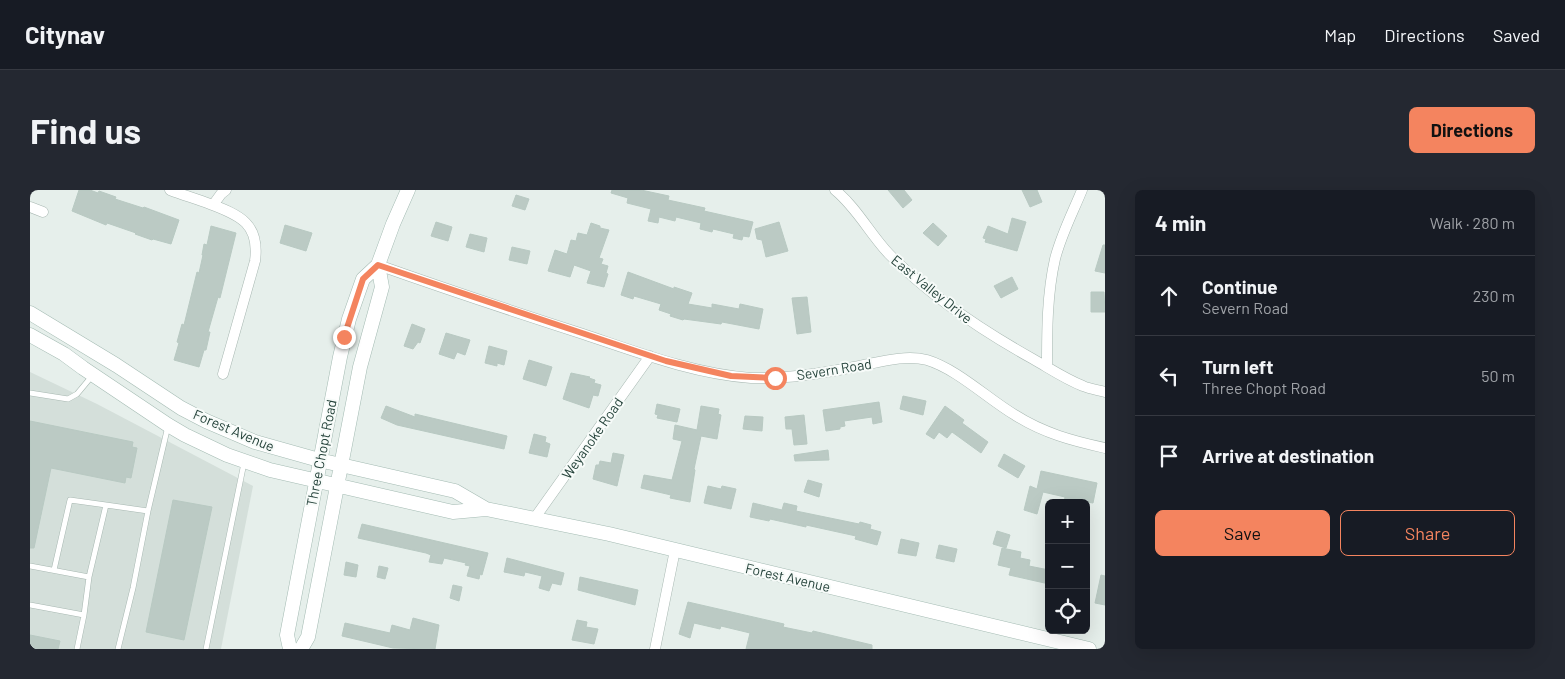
<!DOCTYPE html>
<html lang="en">
<head>
<meta charset="utf-8">
<style>
	:root { --surface:#171b24; --page:#242831; --text:#f1f3f6; --muted:#9ea1a6; --line:#363941; --accent:#f4845f }
	body { margin:0; font-family:Barlow,sans-serif; background:var(--page); color:var(--text) }
	.controls { position:absolute; right:15px; bottom:15px; display:grid; overflow:hidden; border-radius:8px; box-shadow:0 5px 20px #0002 }
	.controls button { width:45px; height:45px; display:grid; place-items:center; padding:0; border:0; border-bottom:1px solid var(--line); background:var(--surface); color:var(--text); font:25px sans-serif }
	.stop { position:absolute; width:15px; height:15px; margin:-11px; border:4px solid #f4845f; border-radius:50%; background:#fff }
	.stop.end { background:#f4845f; border-color:#fff; box-shadow:0 1px 5px #0008 }
	.list { margin:0; padding:0; list-style:none }
	h2 { display:flex; justify-content:space-between; align-items:center; height:65px; margin:0; padding:0 20px; font-size:21px }
	h2 small { font-size:16px; font-weight:400; color:var(--muted) }
	.list li { display:grid; grid-template-columns:32px 1fr auto; gap:15px; align-items:center; box-sizing:border-box; height:80px; padding:0 20px; border-top:1px solid var(--line) }
	.list b { display:block; font-size:19px; white-space:nowrap }
	.list p { margin:0; font-size:16px; white-space:nowrap; color:var(--muted) }
	.list em { font-size:16px; font-style:normal; color:var(--muted) }
	.actions { display:flex; gap:10px; padding:15px 20px }
	.actions a { flex:1; padding:11px 0; border:1px solid var(--accent); border-radius:8px; text-align:center; font-size:18px; color:var(--accent) }
	.actions .main { background:var(--accent); color:#111 }
	.icon { flex:none; width:28px; height:28px; fill:none; stroke:currentColor; stroke-width:2; stroke-linecap:round; stroke-linejoin:round }
	.map { position:relative; flex:none; width:1075px; height:459px; overflow:hidden; border-radius:8px }
	header { display:flex; align-items:center; gap:30px; box-sizing:border-box; height:70px; padding:0 25px; background:var(--surface); border-bottom:1px solid var(--line) }
	header strong { font-size:24px }
	nav { display:flex; gap:28px; margin-inline-start:auto; font-size:18px }
	.intro { display:flex; align-items:center; justify-content:space-between; box-sizing:border-box; height:120px; padding:0 30px }
	h1 { margin:0; font-size:35px }
	.button { padding:12px 22px; border-radius:8px; background:var(--accent); color:#111; font-size:18px; font-weight:700 }
	main { display:flex; gap:30px; padding:0 30px }
	aside { flex:1; background:var(--surface); border-radius:8px; box-shadow:0 5px 20px #0002 }
	.map>svg:first-child { display:block }
</style>
</head>
<body>
<header>
<strong>Citynav</strong>
<nav><a>Map</a><a>Directions</a><a>Saved</a></nav>
</header>
<div class="intro"><h1>Find us</h1><a class="button">Directions</a></div>
<main>
<div class="map">
<svg width="1075" height="459" viewBox="0 0 1075 459">
	<rect width="100%" height="100%" fill="#e6efeb"/>
	<!-- built -->
	<path fill="#d4dfda" d="M0,182l67,32 156,82 -32,163h-191z"/>
	<!-- building -->
	<path fill="#bbcac4" stroke="#b8c9c2" d="M49,0h11l8,3 1,-2 17,6 -1,2 28,9 1,-1 35,13 -8,24 -18,-5 -1,1 -17,-6 1,-1 -29,-10 -1,2 -34,-14z
		M582,0h29l28,6 -1,4 37,8 -1,3 49,11 -4,15 -6,-1 -1,4 -9,-2 1,-4 -21,-5 -1,3 -12,-3 1,-6 -25,-6 -1,4 -16,-4 -1,6 -10,-2 3,-12 -24,-6 1,-5 -17,-5z
		M858,0h16l8,10 -9,8z
		M992,0h15l5,12 -12,5z
		M486,5l13,4 -4,11 -13,-4z
		M982,28l14,4 -9,29 -32,-9 1,-3 -3,-1 5,-12 20,8z
		M406,32l16,5 -4,14 -17,-5z
		M749,32l9,29 -22,6 -4,-17 -5,-1 -2,-10z
		M561,33l9,3v2l9,2 -10,28 4,1 -2,5 7,2 -2,7 2,1 -4,13 -17,-4 4,-12 -17,-6 -4,12 -22,-6 7,-21 12,4 4,-14 5,1 2,-8 9,2z
		M903,33l14,13 -9,10 -15,-13z
		M255,35l27,8 -6,18 -26,-8z
		M181,36l25,7 -16,65 -2,-1 -10,35h2l-4,18h-2l-5,17 -25,-7 5,-17 -2,-1 5,-18 2,1 13,-53 2,1 4,-18h-1l2,-11 3,1z
		M440,44l17,4 -3,14 -18,-5z
		M1073,55h2v28l-10,-2z
		M482,57l18,4 -3,13 -18,-4z
		M598,82l46,17v-2l18,6 -4,11 24,4v-4l27,5 1,-5 23,5 -4,20 -37,-7 -1,2 -37,-5 -1,1 -13,-4 1,-2 -12,-4 2,-6 -27,-8 -1,3 -12,-4z
		M982,87l6,12 -17,9 -7,-12z
		M1061,102h13l1,20h-14z
		M777,107l4,35 -14,2 -5,-36z
		M382,134l13,5 -5,14 -2,-1 -5,7 -9,-3z
		M416,143l24,7 -5,15 -8,-3 -3,7 -15,-5z
		M459,156l18,5 -3,14 -7,-2v3l-12,-3z
		M499,170l23,7 -6,19 -23,-7z
		M541,183l19,4 -1,1 6,2 -1,3 7,2 -3,11 -5,-1 -4,13 -26,-9z
		M873,206l23,5 -3,14 -23,-6z
		M849,212l3,20 -9,2 -1,-7 -28,4 1,5 -5,1v2l-14,2 -3,-21z
		M627,214l23,5 -3,13 -20,-4 1,-3 -3,-1z
		M356,216l29,11v-3l92,22 -3,13 -107,-24 -16,-7z
		M671,216l18,3 -1,5 3,1 -4,24 -16,-3 -7,33 1,1 -5,32 -20,-4 1,-3 -30,-7 3,-13 28,5 10,-39 -9,-2 2,-14 22,5z
		M915,216l19,14 -2,3 26,19 -7,11 -29,-21 -5,6 -8,-6 -5,7 -8,-5z
		M774,225l3,29 -13,1 -2,-16h-6l-1,-12z
		M715,226l18,1 -1,14 -19,-2z
		M0,231l103,21 -1,5 5,1 -6,30 -5,-1 -1,6 -74,-15 -17,80h-4z
		M504,244l12,3 -1,5 5,2 -3,13 -18,-4z
		M798,260l1,10 -34,1 -1,-6z
		M583,263l11,2 -7,31 -24,-7 3,-14h3l1,-4 11,2z
		M974,264l21,12 -7,12 -20,-12z
		M1011,281l56,12 -4,20 -18,-3v3h-11l1,-6 -22,-5 -6,22 -13,-4 6,-24 7,3z
		M778,290l14,4 -3,13 -15,-5z
		M678,296l13,3 1,-3 14,3 -5,20 -27,-6z
		M143,310l39,7 -28,133 -38,-8z
		M723,313l29,7 2,-7 13,3 -1,5 63,13 1,-2 11,3 -1,4 11,3 -4,13 -22,-6 1,-3 -50,-11v2l-36,-8 -1,2 -19,-4z
		M332,334l126,29 -6,22 -2,-1 -1,5 -12,-3 3,-10 -5,-1 1,-2 -22,-5 -2,6 -13,-2 2,-7 -5,-2 -68,-15z
		M967,341l13,4 -4,13 -13,-4z
		M871,349l18,4 -3,13 -18,-3z
		M909,355l18,4 -3,13 -18,-4z
		M972,358l19,4 -1,6 10,2 -1,6 20,4v14l-40,-9 2,-7 -13,-3z
		M477,368l57,15 -3,12 -9,-2 -3,8 -10,-3 3,-12 -17,-4 -1,4 -20,-4z
		M316,372l12,3 -2,12 -12,-2z
		M349,376l9,2 -3,11 -8,-2z
		M1071,385l4,1v29l-10,-2z
		M550,387l58,13 -3,15 -57,-15z
		M423,395l9,2 -3,14 -9,-3z
		M658,412l96,22 -1,3 29,6 1,-2 59,14v4h-126l4,-16 -29,-7 -1,3 -26,-6 -4,15 -11,-4z
		M383,428l26,7 -4,24 -42,-1 -51,-12 3,-13 45,10 2,-8 18,5z
		M547,430l10,2 -1,5 12,2 -4,15 -22,-4z
		M0,445l30,6 -2,8h-28z"/>
	<g fill="none" stroke-linecap="round" stroke-linejoin="round">
		<!-- service casing -->
		<g stroke="#a8b8b2" stroke-width="6">
			<path id="service" d="M0,203l38,6 9,-5 15,-18
				M0,376l59,11 17,-72 42,6 20,-85
				M24,380l16,-70 36,5
				M0,415l54,10 -7,34
				M54,425l5,-38
				M88,459l15,-61 15,-77
				M176,459l38,-186"/>
		</g>
		<!-- minor casing -->
		<g stroke="#a8b8b2" stroke-width="11">
			<path id="minor" d="M140,0c13,5 27,9 40,14 30,11 50,20 45,57l-32,113
				M805,0c22,18 35,44 54,64 42,43 92,76 144,105 16,9 32,20 50,27 7,3 15,4 22,6
				M183,15l8,-11 5,-4
				M0,17l13,5
				M348,75c68,24 137,47 205,69 54,18 111,40 168,44 35,1 69,-4 103,-11 23,-4 50,-13 73,-7 30,9 61,39 88,55 28,18 58,26 90,33
				M1017,177c0,-36 0,-73 8,-108 6,-24 18,-47 27,-69
				M504,329l116,-163
				M625,459l20,-99"/>
		</g>
		<!-- secondary casing -->
		<g stroke="#a4bbb3" stroke-width="15">
			<path id="secondary" d="M0,123l86,52 65,43 25,13 49,21 64,18 136,31 31,18 123,25 480,115
				M0,145l34,19 19,14 85,57 17,10 42,20 43,15 183,42 33,-3
				M260,459l-3,-14 53,-278 9,-38 14,-40 15,-14
				M271,459l7,-12 52,-270 22,-80 -4,-22 15,-41 15,-34"/>
		</g>
		<!-- service -->
		<use href="#service" stroke="#fff" stroke-width="5"/>
		<!-- minor -->
		<use href="#minor" stroke="#fff" stroke-width="10"/>
		<!-- secondary -->
		<use href="#secondary" stroke="#fff" stroke-width="14"/>
	</g>
	<g fill="none" stroke-linecap="round" stroke-linejoin="round">
		<!-- route -->
		<path stroke="#f4845f" stroke-width="6" d="M314,147l19,-58 15,-14 288,96 65,15 44,2"/>
	</g>
	<g text-anchor="middle" dominant-baseline="central" stroke-width="4" stroke-linejoin="round" paint-order="stroke">
		<!-- street labels -->
		<g font-size="14" fill="#24423a" stroke="#f7fbf9">
			<text transform="translate(902 99) rotate(39)">East Valley Drive</text>
			<text transform="translate(804 179) rotate(-9)">Severn Road</text>
			<text transform="translate(204 240) rotate(23)">Forest Avenue</text>
			<text transform="translate(562 248) rotate(-55)">Weyanoke Road</text>
			<text transform="translate(291 263) rotate(-79)">Three Chopt Road</text>
			<text transform="translate(758 387) rotate(13)">Forest Avenue</text>
		</g>
	</g>
</svg>
<div class="controls">
<button>+</button>
<button>−</button>
<button><svg class="icon" aria-label="locate" viewBox="0 0 24 24"><circle cx="12" cy="12" r="6"/><path d="M12 2v4M12 18v4M2 12h4M18 12h4"/></svg></button>
</div>
<div class="stop" style="left:745px;top:188px"></div>
<div class="stop end" style="left:314px;top:147px"></div>
</div>
<aside>
<h2>4 min<small>Walk · 280 m</small></h2>
<ul class="list">
<li><svg class="icon" aria-label="ahead" viewBox="0 0 24 24"><path d="M12 20V5M6 11l6-6 6 6"/></svg><div><b>Continue</b><p>Severn Road</p></div><em>230 m</em></li>
<li><svg class="icon" aria-label="left" viewBox="0 0 24 24"><path d="M17 20v-9H6M10 6l-5 5 5 5"/></svg><div><b>Turn left</b><p>Three Chopt Road</p></div><em>50 m</em></li>
<li><svg class="icon" aria-label="arrive" viewBox="0 0 24 24"><path d="M6 21V4h12l-3 4 3 4H6"/></svg><div><b>Arrive at destination</b></div></li>
</ul>
<div class="actions"><a class="main">Save</a><a>Share</a></div>
</aside>
</main>
</body>
</html>
